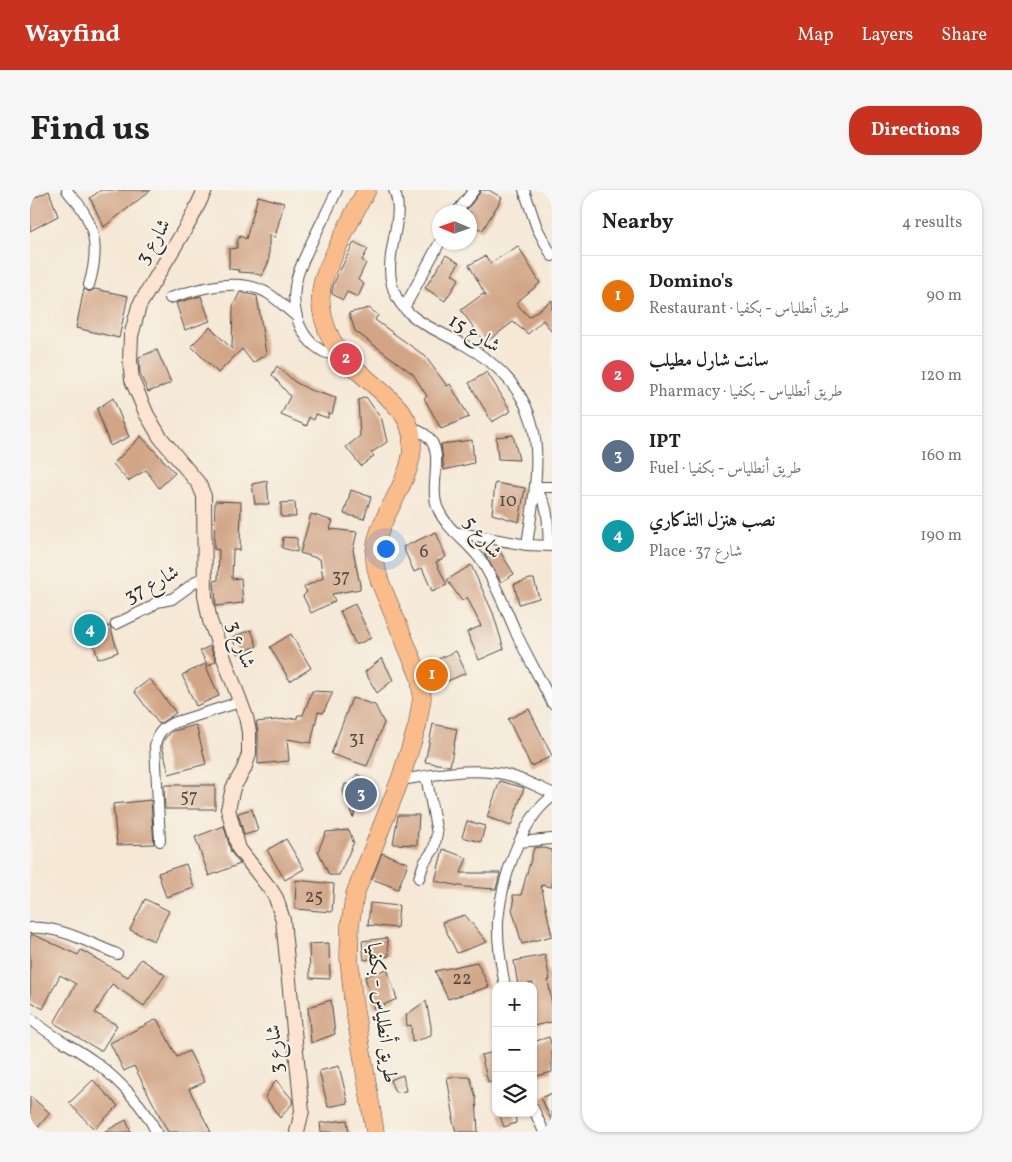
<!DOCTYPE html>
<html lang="en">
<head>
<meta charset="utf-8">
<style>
	:root { --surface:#fff; --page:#f6f6f6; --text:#222; --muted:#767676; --line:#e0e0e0; --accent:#c8321e }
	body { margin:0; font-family:Vollkorn,Amiri,serif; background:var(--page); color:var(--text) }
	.controls { position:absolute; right:15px; bottom:15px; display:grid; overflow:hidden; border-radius:10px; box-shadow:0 1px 4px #0004 }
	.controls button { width:45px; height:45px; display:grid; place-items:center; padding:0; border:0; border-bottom:1px solid var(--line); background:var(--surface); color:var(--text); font:25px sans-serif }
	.compass { position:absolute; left:402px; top:15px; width:45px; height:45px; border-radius:50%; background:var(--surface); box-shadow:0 1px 4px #0004; rotate:272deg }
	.you { position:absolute; left:355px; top:358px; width:18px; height:18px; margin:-12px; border:4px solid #fff; border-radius:50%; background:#1a73e8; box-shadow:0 0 0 8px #1a73e833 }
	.badge { display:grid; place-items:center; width:32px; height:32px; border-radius:50%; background:var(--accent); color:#fff; font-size:16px; font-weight:700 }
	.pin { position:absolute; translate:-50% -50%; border:2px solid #fff; box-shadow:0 1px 5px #0006 }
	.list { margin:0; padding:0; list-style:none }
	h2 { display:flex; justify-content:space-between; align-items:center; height:65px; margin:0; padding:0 20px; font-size:21px }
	h2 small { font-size:16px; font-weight:400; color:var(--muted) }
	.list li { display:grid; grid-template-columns:32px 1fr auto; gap:15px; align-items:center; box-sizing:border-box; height:80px; padding:0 20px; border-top:1px solid var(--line) }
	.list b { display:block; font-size:19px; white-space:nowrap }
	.list p { margin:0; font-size:16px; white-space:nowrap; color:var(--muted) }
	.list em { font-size:16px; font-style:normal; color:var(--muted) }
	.icon { flex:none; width:28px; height:28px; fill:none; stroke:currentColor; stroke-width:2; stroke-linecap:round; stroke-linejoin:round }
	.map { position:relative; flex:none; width:522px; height:942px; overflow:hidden; border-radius:20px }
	header { display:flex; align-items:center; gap:30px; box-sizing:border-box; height:70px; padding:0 25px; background:var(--accent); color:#fff }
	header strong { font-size:24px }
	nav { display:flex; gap:28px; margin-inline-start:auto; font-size:18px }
	.intro { display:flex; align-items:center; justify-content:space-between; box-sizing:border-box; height:120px; padding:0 30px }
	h1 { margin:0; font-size:35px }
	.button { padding:12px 22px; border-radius:20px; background:var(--accent); color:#fff; font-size:18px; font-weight:700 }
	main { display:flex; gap:30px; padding:0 30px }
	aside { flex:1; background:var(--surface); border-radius:20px; box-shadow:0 1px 4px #0004 }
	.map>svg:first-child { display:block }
</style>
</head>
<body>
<header>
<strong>Wayfind</strong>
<nav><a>Map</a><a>Layers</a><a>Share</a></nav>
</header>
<div class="intro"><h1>Find us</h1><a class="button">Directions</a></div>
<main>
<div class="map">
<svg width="522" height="942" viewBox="0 0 522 942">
	<rect width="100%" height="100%" fill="#f7f3e8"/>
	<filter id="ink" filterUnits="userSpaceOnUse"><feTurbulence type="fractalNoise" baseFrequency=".02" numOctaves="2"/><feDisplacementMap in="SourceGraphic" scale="10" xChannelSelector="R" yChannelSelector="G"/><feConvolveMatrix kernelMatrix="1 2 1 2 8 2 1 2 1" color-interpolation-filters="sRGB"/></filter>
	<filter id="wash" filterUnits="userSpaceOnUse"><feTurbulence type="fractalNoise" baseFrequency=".0096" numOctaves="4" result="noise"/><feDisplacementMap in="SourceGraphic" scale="20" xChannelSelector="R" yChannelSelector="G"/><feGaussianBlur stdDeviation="1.12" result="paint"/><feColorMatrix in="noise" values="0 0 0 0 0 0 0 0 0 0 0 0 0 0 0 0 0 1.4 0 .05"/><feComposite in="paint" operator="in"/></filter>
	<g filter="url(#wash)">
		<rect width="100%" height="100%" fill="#f5e8d5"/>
		<g id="blocks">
			<!-- building -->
			<path fill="#d1a586" d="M71,0h50l-47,37 -14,-29z
				M451,0h8l13,8 -20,33 -12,-7v-12h-5l14,-18z
				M19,1l9,25 -28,15v-31z
				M228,6l26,7 -9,34 -6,-2v26l-7,15 -8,-3 -16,-1 1,-2 -10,-1v-20l8,-1v-6l3,-6 6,3z
				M324,52l14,7 -6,11 4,3 -8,17 6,4 -6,13 -11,-5 -4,8 -11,-6v-4l2,-7z
				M488,56l22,37 -24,20 13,14 23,-17v32l-9,-12 -15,14 -15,-12 -28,21 -24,-33 22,-16 3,2 -17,-31 16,-9 6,7z
				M416,65l13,8 -7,11 7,5 -14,22 -20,-13z
				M54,99l6,3 5,-3 33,7 -9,42 -43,-10z
				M210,102l17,4 9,58 -13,9 -11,-14 -24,24 -27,-27 19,-19 22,22 1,-43z
				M171,106l9,25 -25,9 -9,-27z
				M339,118l9,7 -3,5 50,36 22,30 3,-2 19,33 -28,12 -17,-31 3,-2 -14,-22 -58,-43 -6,-18z
				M127,160l14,33 -23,9 -8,-18 -1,-17z
				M247,176l18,16 15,8 26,8 -4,16 -4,-1v5l-12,-4 -2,6 -5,-3 -2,9 -26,-11 9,-19 -18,-21z
				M457,182l24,39 -19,11 -23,-39z
				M336,207l16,23 5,22 -16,11 3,3 -13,10 -15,-19 14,-11 -2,-36z
				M83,208l16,39 -19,9 -13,-37z
				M483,245l6,25 -21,-1 -2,-22z
				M111,246l34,37 -16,15 -13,-18 -18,11 -15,-17z
				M442,250l2,23 -30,7 -3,-26z
				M237,291l2,23h-14l-3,-20z
				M465,293l30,5 -6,34 -27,-8z
				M321,300l20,7 -7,22 -20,-5z
				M185,311l26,1 -1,48h-7l-1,29 9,-1 2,25 -27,3 -2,-25 4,-1 1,-30 -5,-1z
				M265,312l1,15h-15v-14z
				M281,324l22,7 -3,8 27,3 -4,18 7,35v4l-28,5 3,7 -24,12 -8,-17 4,-4 -3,-5 19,-9 -3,-19 -20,-6z
				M406,342l10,25 -10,5 11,23 -15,6 -10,-23 -8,4 -11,-25z
				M253,347l14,1v14l-15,-4z
				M469,360l15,24 -13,8 -17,-29z
				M441,375l22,48 11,36 -25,11 -12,-28 14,-6 -14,-29 -5,4 -15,-21z
				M500,389h4l5,19 -20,6 -5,-20z
				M325,414l16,34 -15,7 -16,-34z
				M80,436l8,26 -20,7 -8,-29z
				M221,440l6,16 -19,8 -6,-17z
				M261,444l20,34 -21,13 -20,-34z
				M180,456l6,15 -8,5 -8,-15z
				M426,461l10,22 -27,12 -9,-22z
				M352,468l11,22 -16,13 -12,-21z
				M175,474l14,32 -23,10 -14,-31z
				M120,489l26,34 -17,11 -25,-33z
				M282,501l21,1 -10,21 -5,-1 -7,31 -24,-4 2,22 -31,3v-32l-2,-10 41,-4 1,-3h5z
				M322,508l23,7 9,18 -17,43 -36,-12z
				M499,519l23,47 -21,10 -23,-47z
				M403,534l24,5 -7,37 -25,-4z
				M166,535l10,39 -37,10 -7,-29 3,-7 8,-7z
				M327,584l9,6 -13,38 -10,-27 2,-7 7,1z
				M470,591l24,7 -13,38 -24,-9z
				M134,595h51v24h-50z
				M121,610l3,44 -37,1 -4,-41z
				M222,619l6,22 -14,4 -6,-22z
				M368,625h21l-2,30 -24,-1z
				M437,631l18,5 -4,16 -19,-5z
				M194,636l7,26 9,12 -31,12 -14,-39z
				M319,640l4,11h-2l3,1 -15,33h-10l-11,-24 8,-19z
				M256,649l18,30 -19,11 -18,-30z
				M511,657l11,3v37l-11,-2 11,51 -30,8 -10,-35 2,-5 -1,-9h8l13,-47z
				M413,659l24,9 -6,15h39l-4,16 -31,-2 -30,-6z
				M352,663l26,10 -10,26 -26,-10z
				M156,674l8,24 -28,9 -8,-24z
				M266,690l38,4 -2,28 -37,-3z
				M115,709l24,12 -15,30 -24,-11z
				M340,713l29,3 -2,22 -29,-3z
				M435,725l22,27 -30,11 -15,-31z
				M0,745h4l44,20 3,-5 47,27 13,-18 24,16 -21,31 -32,-22 -17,29 22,12 -15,25h-3l-45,-27 22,-39 -16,-9 -17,34 -13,-8z
				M357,748l2,18 -25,4 -2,-19z
				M299,753l1,36 -20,-1 -1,-34z
				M515,765l5,25h-2l4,24v18l-19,4v-43l-15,3 -4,-25z
				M447,772l12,25 -41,12 -13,-28z
				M357,779l10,30 -23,10 -9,-32z
				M301,810l4,34 -24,9 -3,-36z
				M396,811l5,25v10l-19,6 -1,-17 -4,1 -1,-11z
				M127,829l20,38 12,-6 16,31 -16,7 22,43h-43l-34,-66 -10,5 -14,-28z
				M519,847l3,10v25l-19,5v-35z
				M466,862v30h-8l-7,-27z
				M309,876l9,37 -20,4 -9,-36z
				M373,885l3,16 -11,1 -5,-12z
				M417,887h23l6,21 2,34h-22l-4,-14h2z
				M63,890l25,26 -24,23 -25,-26z
				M246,890l16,19v5l-12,14 -15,-21z
				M522,903v28l-11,-23z
				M0,906l20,17 -16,19h-4z
				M469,923h16l1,10 -12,4z
				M96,930l5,12h-27z
				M317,930l2,12h-28l-1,-9z"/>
		</g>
	</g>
	<g filter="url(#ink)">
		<use href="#blocks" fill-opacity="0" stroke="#494744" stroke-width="1"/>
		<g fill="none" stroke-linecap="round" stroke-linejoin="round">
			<!-- street casing -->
			<g stroke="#494744" stroke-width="12">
				<path id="street" d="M37,0c4,7 11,12 15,19 16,24 15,49 7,76
					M307,0c-12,28 -29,55 -39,84 -9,28 -2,63 26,78 5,2 12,3 18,4
					M364,0c14,32 -17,70 3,108 12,22 37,31 58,42 34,17 65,43 76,80 12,37 1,88 -4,125
					M494,0l13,38 15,28
					M427,22l17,-22
					M140,108c29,-10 71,-22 99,-4 9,6 18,15 27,22
					M374,118l36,-66
					M380,237c6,3 13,5 17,9 19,17 1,50 11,73 10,23 34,35 46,56 13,22 23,46 33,70 11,23 24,45 35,68
					M505,297h17
					M505,301c16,12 12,36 14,55
					M424,342l73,13 25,1
					M86,434l33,-16 8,-6 15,-3 29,-21h5
					M370,590c35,-5 73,-14 108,-5 15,4 30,12 44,18
					M130,651l-5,-95c2,-13 7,-17 18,-23l67,-21
					M489,652l33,-3
					M389,688l5,-15 10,-14 3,-16 -11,-57
					M0,738c30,-2 59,15 87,26
					M475,796c-4,-22 -8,-43 -7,-65 3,-38 22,-101 54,-124
					M0,828c19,18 44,28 65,44 21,16 51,45 61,70
					M503,918l11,24"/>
			</g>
			<!-- secondary casing -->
			<g stroke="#494744" stroke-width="16">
				<path id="secondary" d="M175,0l-14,29 -52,87 -8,30 -1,25 2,19 15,35 13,22 39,47 5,12 1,100 5,25 36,96 3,15v22l-5,15 -11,19 -5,21 11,40 32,41 5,8 7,22 19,191 -5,21"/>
			</g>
			<!-- highway casing -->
			<g stroke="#494744" stroke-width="19">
				<path id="highway" d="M337,0c-11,18 -19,35 -28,54 -5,11 -11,23 -15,34 -9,26 2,59 19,78 11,13 26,24 39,36 16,14 30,28 30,50 2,40 -34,71 -37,110 -1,10 2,20 5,30l40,96 2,20 -5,29 -17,53 -45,114 -5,31 -1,32 4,42 22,133"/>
			</g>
			<!-- street -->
			<use href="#street" stroke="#fff" stroke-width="10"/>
			<!-- secondary -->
			<use href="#secondary" stroke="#fde4d1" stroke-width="14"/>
			<!-- highway -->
			<use href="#highway" stroke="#fabc8b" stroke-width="18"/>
		</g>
	</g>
	<g text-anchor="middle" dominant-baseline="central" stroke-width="4" stroke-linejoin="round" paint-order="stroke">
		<!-- number labels -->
		<g font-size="18" fill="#544a42">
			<text x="478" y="311">10</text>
			<text x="394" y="362">6</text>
			<text x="311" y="387">37</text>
			<text x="327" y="549">31</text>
			<text x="159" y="607">57</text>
			<text x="284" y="707">25</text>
			<text x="432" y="789">22</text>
		</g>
		<!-- street labels -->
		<g font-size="20" fill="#2b2b2b" stroke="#f7f3e8">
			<text transform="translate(124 52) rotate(-59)">شارع 3</text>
			<text transform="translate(444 144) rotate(31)">شارع 15</text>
			<text transform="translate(452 348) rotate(51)">شارع 5</text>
			<text transform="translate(122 395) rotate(-28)">شارع 37</text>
			<text transform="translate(210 455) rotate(70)">شارع 3</text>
			<text transform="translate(351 823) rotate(83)">طريق أنطلياس - بكفيا</text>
			<text transform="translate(246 859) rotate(-95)">شارع 3</text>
		</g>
	</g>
</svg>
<div class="controls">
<button>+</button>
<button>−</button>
<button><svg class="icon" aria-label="layers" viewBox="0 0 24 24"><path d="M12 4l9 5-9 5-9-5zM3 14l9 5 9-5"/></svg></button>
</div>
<svg class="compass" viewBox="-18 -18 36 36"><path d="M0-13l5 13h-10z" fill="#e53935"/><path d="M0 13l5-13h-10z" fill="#767676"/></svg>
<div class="you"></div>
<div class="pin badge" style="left:402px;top:485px;background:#e8710a">1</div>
<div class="pin badge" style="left:316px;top:169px;background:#e0444e">2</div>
<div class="pin badge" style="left:331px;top:604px;background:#5c6f8a">3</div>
<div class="pin badge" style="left:60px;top:440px;background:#0f9aa8">4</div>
</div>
<aside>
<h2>Nearby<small>4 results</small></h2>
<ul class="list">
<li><span class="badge" style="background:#e8710a">1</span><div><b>Domino's</b><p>Restaurant · طريق أنطلياس - بكفيا</p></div><em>90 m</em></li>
<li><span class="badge" style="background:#e0444e">2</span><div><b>سانت شارل مطيلب</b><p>Pharmacy · طريق أنطلياس - بكفيا</p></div><em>120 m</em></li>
<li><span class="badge" style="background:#5c6f8a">3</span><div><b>IPT</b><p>Fuel · طريق أنطلياس - بكفيا</p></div><em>160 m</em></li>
<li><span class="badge" style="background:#0f9aa8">4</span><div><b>نصب هنزل التذكاري</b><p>Place · شارع 37</p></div><em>190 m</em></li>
</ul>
</aside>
</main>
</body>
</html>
